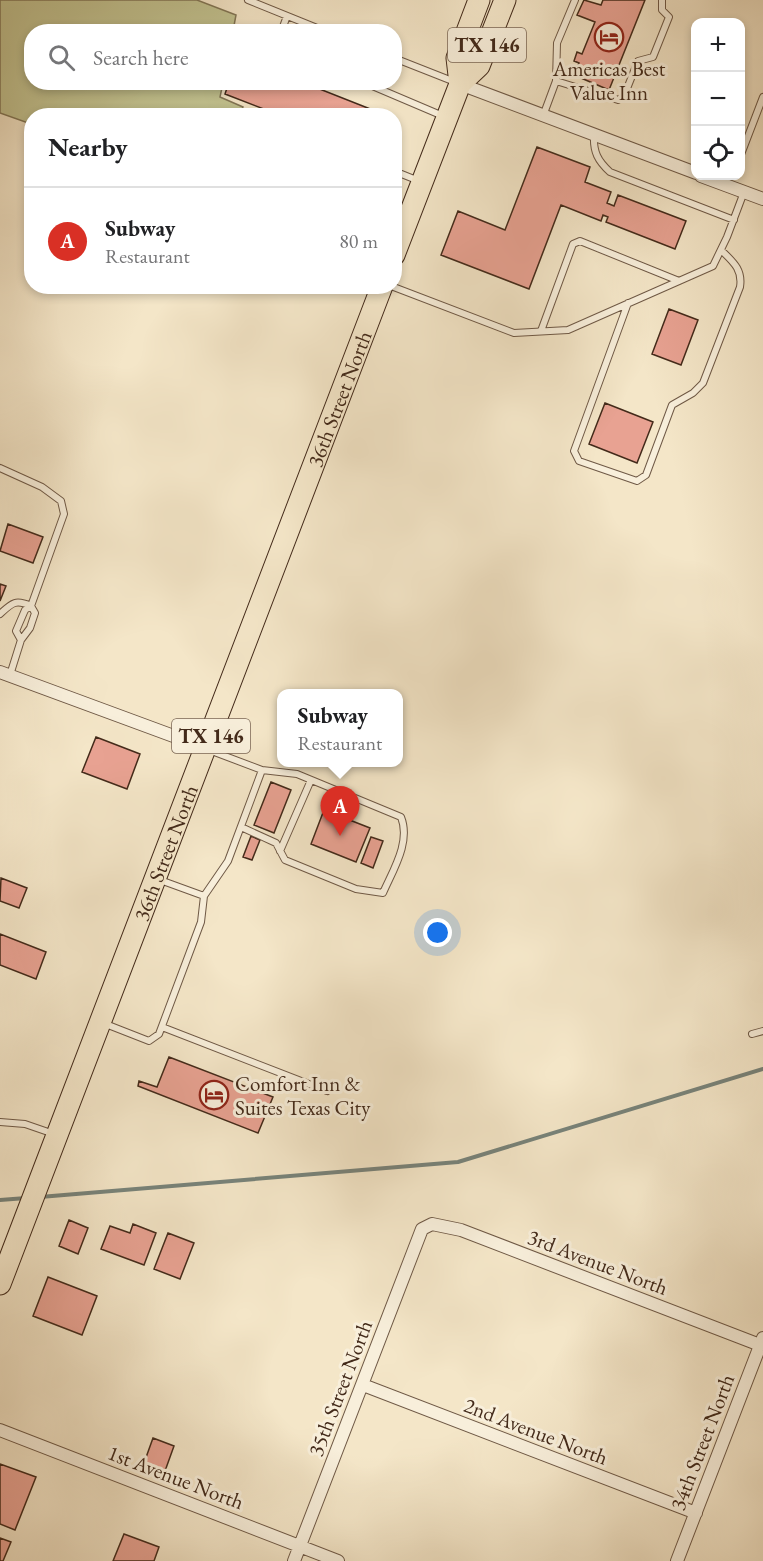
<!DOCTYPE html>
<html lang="en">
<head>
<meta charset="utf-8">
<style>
	:root { --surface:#fff; --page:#f2f2f2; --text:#202124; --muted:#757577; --line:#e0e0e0; --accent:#d93025 }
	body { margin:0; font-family:"EB Garamond",serif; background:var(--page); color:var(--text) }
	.controls { position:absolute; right:18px; top:18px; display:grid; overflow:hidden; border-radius:12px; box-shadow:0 3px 9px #0003 }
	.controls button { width:54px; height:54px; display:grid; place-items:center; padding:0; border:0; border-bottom:2px solid var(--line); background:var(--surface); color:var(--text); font:30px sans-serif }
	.you { position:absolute; left:438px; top:933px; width:21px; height:21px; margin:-15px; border:4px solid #fff; border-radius:50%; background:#1a73e8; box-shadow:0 0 0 9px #1a73e833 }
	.badge { display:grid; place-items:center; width:39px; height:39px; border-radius:50%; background:var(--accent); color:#fff; font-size:20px; font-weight:700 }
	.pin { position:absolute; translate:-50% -50px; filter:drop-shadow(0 2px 3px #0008) }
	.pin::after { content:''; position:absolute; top:32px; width:21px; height:18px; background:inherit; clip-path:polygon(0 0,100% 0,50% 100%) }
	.popup { position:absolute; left:277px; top:689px; width:126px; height:78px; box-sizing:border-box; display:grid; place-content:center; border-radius:12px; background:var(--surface); filter:drop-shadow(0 2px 4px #0005); font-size:20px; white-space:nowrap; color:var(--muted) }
	.popup b { font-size:22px; color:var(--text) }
	.popup::after { content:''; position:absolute; left:50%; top:100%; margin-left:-12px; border:12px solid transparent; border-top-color:var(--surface) }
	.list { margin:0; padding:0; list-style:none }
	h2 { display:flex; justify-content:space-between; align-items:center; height:78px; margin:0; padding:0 24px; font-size:26px }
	h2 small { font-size:20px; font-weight:400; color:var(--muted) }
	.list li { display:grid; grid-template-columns:39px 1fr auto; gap:18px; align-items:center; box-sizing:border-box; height:108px; padding:0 24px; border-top:2px solid var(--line) }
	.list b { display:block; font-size:22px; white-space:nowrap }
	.list p { margin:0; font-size:20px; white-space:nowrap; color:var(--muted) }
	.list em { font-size:20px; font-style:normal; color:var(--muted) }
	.icon { flex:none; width:33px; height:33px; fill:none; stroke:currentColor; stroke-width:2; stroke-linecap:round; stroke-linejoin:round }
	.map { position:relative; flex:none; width:763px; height:1561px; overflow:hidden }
	.search { position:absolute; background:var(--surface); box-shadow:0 3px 9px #0003; left:24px; top:24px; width:378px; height:66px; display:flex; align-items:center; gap:15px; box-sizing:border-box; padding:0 21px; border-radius:24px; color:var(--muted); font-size:22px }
	.panel { position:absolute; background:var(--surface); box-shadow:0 3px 9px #0003; left:24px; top:108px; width:378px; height:186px; border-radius:24px }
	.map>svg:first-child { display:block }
</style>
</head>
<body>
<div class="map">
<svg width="763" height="1561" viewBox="0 0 763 1561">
	<rect width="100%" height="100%" fill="#f4e6c8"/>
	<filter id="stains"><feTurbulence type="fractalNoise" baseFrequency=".00333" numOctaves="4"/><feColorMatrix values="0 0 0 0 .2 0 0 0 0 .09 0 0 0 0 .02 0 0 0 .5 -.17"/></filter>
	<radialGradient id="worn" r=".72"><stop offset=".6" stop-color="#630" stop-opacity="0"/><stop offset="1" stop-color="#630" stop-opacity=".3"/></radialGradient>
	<!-- green -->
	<path fill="#c2c391" stroke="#827656" stroke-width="1.5" d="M0,0h197l39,15 -3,16 -201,1v50l191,1 -3,14 23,10 -3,8 -208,1 -1,8 -31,-11z"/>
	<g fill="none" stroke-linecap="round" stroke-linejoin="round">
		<!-- stream -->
		<path stroke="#78837a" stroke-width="4" d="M40,1197l418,-35 305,-93
			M0,1200l26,-2"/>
	</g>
	<!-- building -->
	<path fill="#e8a292" stroke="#432a1a" stroke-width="1.5" d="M584,0l17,5 2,-5h42l-36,90 -35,-15 5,-12 -5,-2 3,-9 5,2 13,-32 -18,-7z
		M229,82h73l86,34h-106l-57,-22z
		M537,147l53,20 -5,15 26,10 -4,11 7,3 4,-11 68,26 -11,28 -69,-27 2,-5 -5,-2 -2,6 -40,-16 -32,84 -88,-34 17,-44 47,19z
		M669,309l29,11 -17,45 -29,-11z
		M605,403l48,19 -16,41 -48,-19z
		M8,524l35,13 -10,26 -33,-12z
		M0,584l6,2 -6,15z
		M96,737l44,17 -13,35 -45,-17z
		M271,782l20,8 -17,43 -20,-8z
		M324,810l46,18 -14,34 -45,-18z
		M251,836l9,4 -8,20 -9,-3z
		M371,837l12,4 -10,27 -12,-5z
		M1,878l26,10 -8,20 -19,-7z
		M0,934l46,18 -10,27 -36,-14z
		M169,1057l104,40 -15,36 -120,-47 1,-5 18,6z
		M69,1220l19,8 -10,26 -19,-8z
		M133,1224l23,9 -12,32 -43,-16 9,-23 20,7z
		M168,1233l26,10 -14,36 -26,-10z
		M48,1277l49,19 -15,39 -49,-19z
		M153,1438l21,8 -9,25 -21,-8z
		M0,1464l36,13 -21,53 -15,-6z
		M124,1534l35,13 -5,14h-41z
		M0,1538l11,4 -8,19h-3z"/>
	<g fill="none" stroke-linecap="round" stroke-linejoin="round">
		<!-- service casing -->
		<g stroke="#6f5946" stroke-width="8">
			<path id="service" d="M248,0l79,32
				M281,32l6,-16
				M394,58l61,24
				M556,81l62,19 6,-4 14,-35 15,-4 16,-40 -7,-7v-10
				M363,82l80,34
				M543,116l13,-35 1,-38 18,-43
				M594,135c-1,17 4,26 16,37l124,48
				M740,157l23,-60
				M394,171l25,10
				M394,206l14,5
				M391,286l123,47 54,-3 145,-64 14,-29 17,-45
				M628,303l-54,148 5,10 58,20 9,-6 26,-70 21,-12 10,-10 37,-96c3,-18 -8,-26 -19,-37
				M541,331l32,-87 7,-3 99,40
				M0,468l42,19 19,14 3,13 -33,92c-16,-7 -19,-3 -31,8
				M10,675l11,-35 9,-12 5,-15 -4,-7 -6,4 -9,21 5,9
				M241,827l35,16 9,17 71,29 27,4c10,-23 28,-51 18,-76l-104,-43 -35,-4
				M280,851l31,-71
				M160,880l44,16
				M103,1023l46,18 10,-7 42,-112 3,-26 24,-35 34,-91 -53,-20
				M162,1027l165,64
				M752,1034l11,-3
				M0,1122l25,2 29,10"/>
		</g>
		<!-- minor casing -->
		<g stroke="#6f5946" stroke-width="14">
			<path id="minor" d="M460,84l236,89
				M701,176l62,23
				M0,672l206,76
				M363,1385l333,128
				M0,1430l338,131
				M294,1561l128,-332 10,-5 29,6 299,115
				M677,1561l86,-223"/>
		</g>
		<!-- trunk casing -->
		<g stroke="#432a1a" stroke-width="23">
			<g id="trunk">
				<path d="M460,84l-3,-26 22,-58"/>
				<path d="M394,255l66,-171 19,-18 26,-66"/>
				<path id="s1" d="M0,1284l382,-998"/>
			</g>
		</g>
		<!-- service -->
		<use href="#service" stroke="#f8efdb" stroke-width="6"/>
		<!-- minor -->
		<use href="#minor" stroke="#f8efdb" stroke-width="12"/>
		<!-- trunk -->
		<use href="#trunk" stroke="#f4e6c8" stroke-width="21"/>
	</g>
	<!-- icons -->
	<defs>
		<g id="hotel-ring" transform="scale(1.5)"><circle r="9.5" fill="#f8efdb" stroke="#8f2418" stroke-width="1.5"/><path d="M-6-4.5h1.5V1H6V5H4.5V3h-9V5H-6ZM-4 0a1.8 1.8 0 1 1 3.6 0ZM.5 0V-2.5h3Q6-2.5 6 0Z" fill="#8f2418"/></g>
	</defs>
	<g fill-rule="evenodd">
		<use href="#hotel-ring" x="609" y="37"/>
		<use href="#hotel-ring" x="214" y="1095"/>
	</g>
	<g text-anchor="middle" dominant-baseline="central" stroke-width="6" stroke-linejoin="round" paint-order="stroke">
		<!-- shield labels -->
		<g fill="#f8efdb" stroke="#796554" stroke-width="1.5">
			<rect x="448" y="28" width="78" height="34" rx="4.5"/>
			<rect x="172" y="719" width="78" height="34" rx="4.5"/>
		</g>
		<g font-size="20" font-weight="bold" fill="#432a1a">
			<text x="487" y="45">TX 146</text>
			<text x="211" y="736">TX 146</text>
		</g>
		<!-- poi labels -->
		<g font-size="21" fill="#432a1a" stroke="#f8efdb">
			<text x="609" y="68">Americas Best<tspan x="609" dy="24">Value Inn</tspan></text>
			<text x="235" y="1083" text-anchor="start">Comfort Inn &amp;<tspan x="235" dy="24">Suites Texas City</tspan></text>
		</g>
		<!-- street labels -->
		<g font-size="21" fill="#432a1a" stroke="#f8efdb">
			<text stroke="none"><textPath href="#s1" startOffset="948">36th Street North</textPath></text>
			<text stroke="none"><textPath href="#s1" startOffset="462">36th Street North</textPath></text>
			<text transform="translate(598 1262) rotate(21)">3rd Avenue North</text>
			<text transform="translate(340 1388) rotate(-69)">35th Street North</text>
			<text transform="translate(536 1431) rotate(21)">2nd Avenue North</text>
			<text transform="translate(702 1442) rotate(-69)">34th Street North</text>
			<text transform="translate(176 1477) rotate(21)">1st Avenue North</text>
		</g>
	</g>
	<rect width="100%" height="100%" filter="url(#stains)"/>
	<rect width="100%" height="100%" fill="url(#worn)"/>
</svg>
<div class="controls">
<button>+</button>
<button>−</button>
<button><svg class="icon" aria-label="locate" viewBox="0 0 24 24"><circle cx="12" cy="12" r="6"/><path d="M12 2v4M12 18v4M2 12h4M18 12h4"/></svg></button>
</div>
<div class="you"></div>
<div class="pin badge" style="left:340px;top:836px">A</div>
<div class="popup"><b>Subway</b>Restaurant</div>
<div class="search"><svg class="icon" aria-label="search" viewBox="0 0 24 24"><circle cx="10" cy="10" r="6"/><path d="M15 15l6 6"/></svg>Search here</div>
<section class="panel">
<h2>Nearby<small></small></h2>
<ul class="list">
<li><span class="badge">A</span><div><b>Subway</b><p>Restaurant</p></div><em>80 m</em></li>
</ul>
</section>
</div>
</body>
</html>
